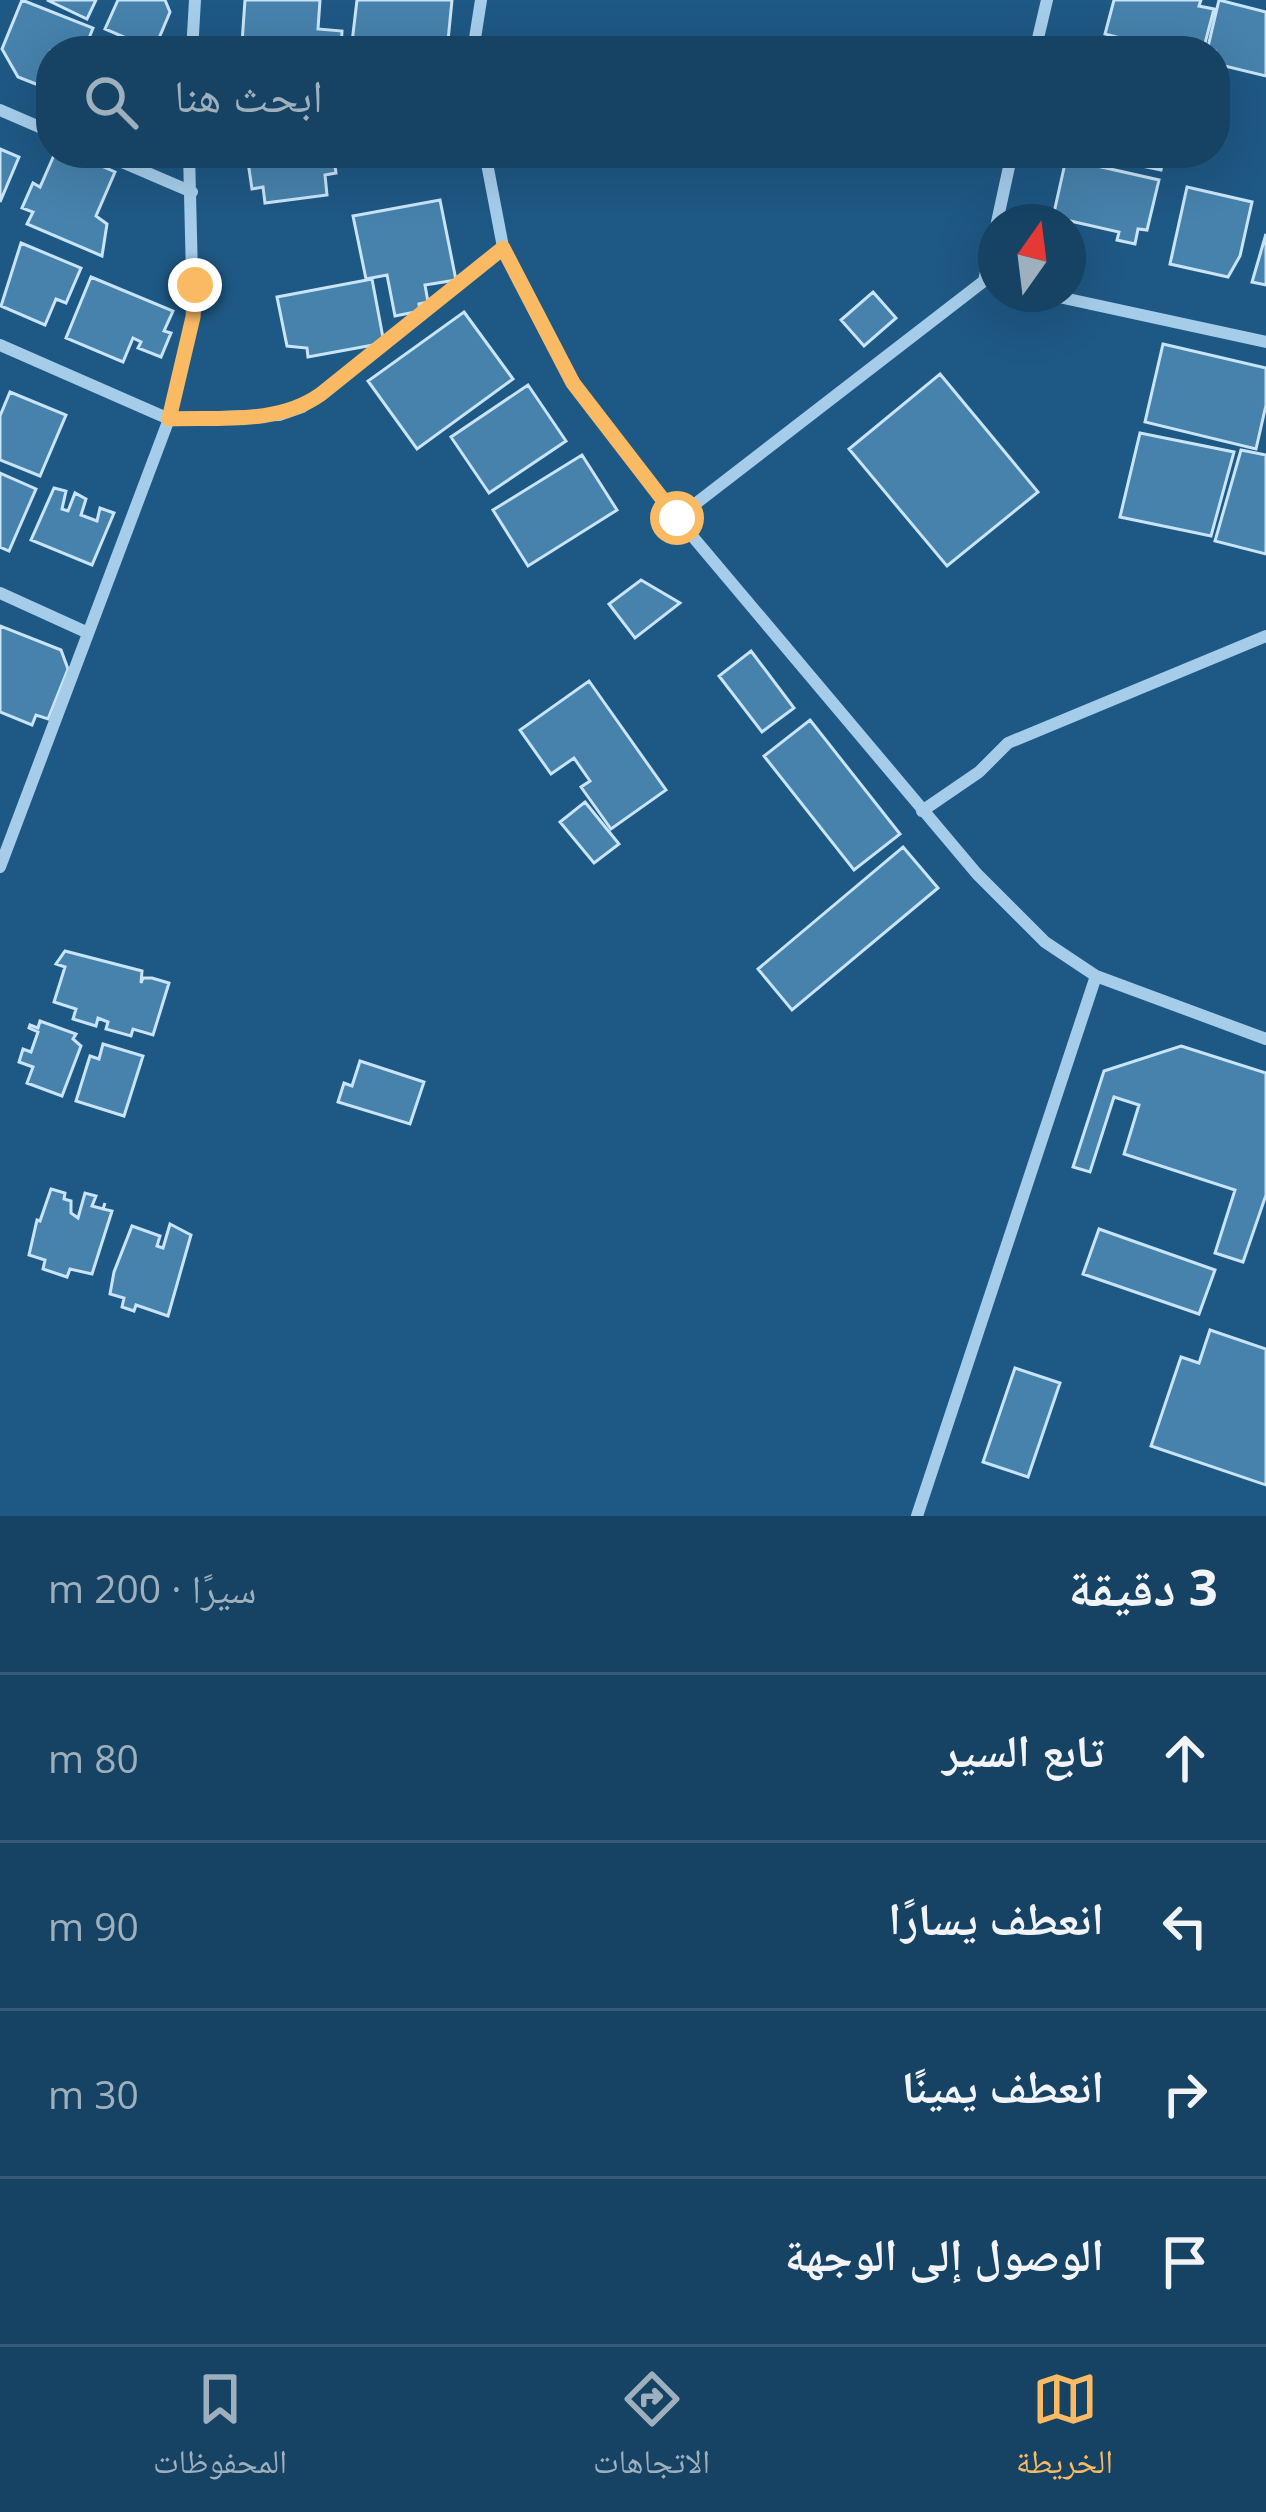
<!DOCTYPE html>
<html lang="ar">
<head>
<meta charset="utf-8">
<style>
	:root { --surface:#164263; --page:#234d6c; --text:#f1f3f6; --muted:#9eb0be; --line:#355b78; --accent:#f9ba63 }
	body { margin:0; font-family:"Open Sans","Noto Naskh Arabic",sans-serif; background:var(--page); color:var(--text); direction:rtl }
	.compass { position:absolute; left:978px; top:204px; width:108px; height:108px; border-radius:50%; background:var(--surface); box-shadow:0 12px 48px #0002; rotate:14deg }
	.stop { position:absolute; width:36px; height:36px; margin:-27px; border:9px solid #f9ba63; border-radius:50%; background:#fff }
	.stop.end { background:#f9ba63; border-color:#fff; box-shadow:0 3px 12px #0008 }
	.list { margin:0; padding:0; list-style:none }
	h2 { display:flex; justify-content:space-between; align-items:center; height:156px; margin:0; padding:0 48px; font-size:51px }
	h2 small { font-size:39px; font-weight:400; color:var(--muted) }
	.list li { display:grid; grid-template-columns:78px 1fr auto; gap:36px; align-items:center; box-sizing:border-box; height:168px; padding:0 48px; border-top:3px solid var(--line) }
	.list b { display:block; font-size:45px; white-space:nowrap }
	.list em { font-size:39px; font-style:normal; color:var(--muted) }
	.icon { flex:none; width:66px; height:66px; fill:none; stroke:currentColor; stroke-width:2; stroke-linecap:round; stroke-linejoin:round }
	.map { position:relative; flex:none; width:1266px; height:1516px; overflow:hidden; direction:ltr }
	.search { position:absolute; background:var(--surface); box-shadow:0 12px 48px #0002; left:36px; right:36px; top:36px; height:132px; display:flex; align-items:center; gap:30px; box-sizing:border-box; padding:0 42px; border-radius:48px; color:var(--muted); font-size:45px }
	.sheet { height:828px; background:var(--surface) }
	nav { display:flex; justify-content:space-around; align-items:center; box-sizing:border-box; height:168px; border-top:3px solid var(--line); background:var(--surface); font-size:33px; color:var(--muted) }
	nav a { display:grid; justify-items:center; gap:6px }
	nav .on { color:var(--accent) }
	.map>svg:first-child { display:block }
</style>
</head>
<body>
<div class="map">
<svg width="1266" height="1516" viewBox="0 0 1266 1516">
	<rect width="100%" height="100%" fill="#1e5884"/>
	<!-- building -->
	<path fill="#4682ac" stroke="#c9e4f7" stroke-width="3" d="M22,0l71,28 -9,23h-33v39l-33,-13 -16,-28z
		M47,0h49l-9,19z
		M118,0h47l5,12 -16,38 -49,-21z
		M245,0h75l-2,29 24,2 -1,20 -99,-8z
		M357,0h95l-5,51h-96z
		M1114,0h87l-2,6 15,3 -11,42h-34l-64,-17z
		M1219,0l47,12v64l-41,-10 -3,14 -7,-2v-27h-8z
		M0,149l19,8 -19,45z
		M55,153h17l43,19 -19,44 11,8 -5,32 -75,-32 6,-12 -11,-4 11,-25 7,4z
		M270,153h63l3,20 -11,2 2,20 -62,8 -2,-16 -11,2 -4,-27 22,-3z
		M1144,153h20l-3,17 -19,-4z
		M1066,159l93,21 -12,50 -9,-1 -3,15 -18,-4 2,-8 -66,-15z
		M1187,187l65,15 -12,54 -12,21 -58,-13z
		M440,200l16,80 -31,5 3,17 -9,2 1,7 -25,5 -8,-41 -21,4 -13,-63z
		M1266,234v51l-14,-3z
		M21,243l60,25 -15,35 -10,-4 -11,26 -44,-19z
		M91,277l82,34 -9,20 7,2 -10,24 -23,-9 3,-6 -8,-4 -10,24 -57,-24z
		M372,279l12,64 -76,14 -1,-9 -20,-2 -10,-49z
		M873,292l23,26 -32,28 -23,-26z
		M464,312l49,67 -96,70 -49,-68z
		M1163,344l103,24v37l-10,44 -111,-27z
		M940,374l98,118 -91,74 -98,-117z
		M528,385l38,56 -77,52 -38,-56z
		M10,392l56,23 -26,61 -40,-16v-44z
		M1140,433l94,19 -23,84 -91,-19z
		M1241,450l25,5v99l-51,-13z
		M582,455l35,55 -89,56 -35,-56z
		M0,473l36,16 -27,62 -9,-4z
		M54,488l12,3 -4,18 6,2 7,-18 11,6 -5,16 16,6 3,-13 14,5 -22,52 -61,-25z
		M641,580l39,23 -45,35 -26,-34z
		M0,626l61,24 7,19 -20,50 -12,-4 -4,10 -32,-13z
		M751,651l43,57 -32,24 -43,-56z
		M589,681l77,109 -55,39 -30,-42 9,-6 -16,-23 -23,16 -31,-44z
		M810,720l90,114 -46,36 -90,-114z
		M585,802l34,42 -25,19 -34,-41z
		M903,847l35,41 -146,122 -34,-41z
		M65,951l77,20 -1,12 2,-5h9l17,5 -16,52 -20,-6 -2,7 -25,-7 2,-7 -10,-4 -2,8 -23,-7 3,-10 -22,-7 11,-35 -9,-3z
		M40,1021l36,13 -3,5 8,7 -19,50 -35,-13 6,-16 -14,-5 4,-13 8,3 7,-20 -9,-4 1,-3 8,3z
		M103,1044l40,12 -19,60 -48,-15 14,-45 9,3z
		M1181,1046l85,27v122l-23,67 -28,-9 20,-63 -111,-36 15,-49 -25,-8 -24,75 -17,-5 31,-96z
		M360,1061l64,21 -14,42 -72,-22 6,-19 8,3z
		M51,1189l14,4 -1,6 7,2v12l7,5 7,-25 11,3 -4,10 11,3 2,-6 -2,6 9,2 -20,63 -22,-5 -3,8 -24,-8 2,-9 -16,-5 8,-35 3,1z
		M170,1224l21,11 -23,81 -32,-11 -2,6 -12,-4 2,-9 -14,-4 4,-22 18,-46 28,10 -3,10 6,2z
		M1099,1229l116,41 -16,44 -116,-40z
		M1210,1330l56,19v136l-115,-39 30,-89 18,6z
		M1015,1368l45,15 -32,94 -45,-15z"/>
	<g fill="none" stroke-linecap="round" stroke-linejoin="round">
		<!-- minor -->
		<path stroke="#a5cdea" stroke-width="12" d="M192,51l3,-51
			M473,51l8,-51
			M1035,51l12,-51
			M0,110l51,22
			M101,153l91,39
			M485,153l18,94 70,137 104,134 300,356 68,68 51,34 170,63
			M997,222l15,-69
			M1045,294l221,48
			M0,345l169,74 110,-4 23,-8 19,-13 182,-147
			M677,518l307,-237 12,-55
			M0,593l86,39
			M922,811l57,-39 29,-29 258,-107
			M0,867l169,-448 24,-102 -4,-164
			M917,1516l179,-540"/>
	</g>
	<g fill="none" stroke-linecap="round" stroke-linejoin="round">
		<!-- route -->
		<path stroke="#f9ba63" stroke-width="15" d="M195,285l-2,32 -24,102c51,-2 109,6 152,-25l182,-146 70,135 104,135"/>
	</g>
</svg>
<svg class="compass" viewBox="-18 -18 36 36"><path d="M0-13l5 13h-10z" fill="#e53935"/><path d="M0 13l5-13h-10z" fill="#9eb0be"/></svg>
<div class="stop" style="left:677px;top:518px"></div>
<div class="stop end" style="left:195px;top:285px"></div>
<div class="search"><svg class="icon" aria-label="search" viewBox="0 0 24 24"><circle cx="10" cy="10" r="6"/><path d="M15 15l6 6"/></svg>ابحث هنا</div>
</div>
<section class="sheet">
<h2>3 دقيقة<small>سيرًا · 200 m</small></h2>
<ul class="list">
<li><svg class="icon" aria-label="ahead" viewBox="0 0 24 24"><path d="M12 20V5M6 11l6-6 6 6"/></svg><div><b>تابع السير</b></div><em>80 m</em></li>
<li><svg class="icon" aria-label="left" viewBox="0 0 24 24"><path d="M17 20v-9H6M10 6l-5 5 5 5"/></svg><div><b>انعطف يسارًا</b></div><em>90 m</em></li>
<li><svg class="icon" aria-label="right" viewBox="0 0 24 24"><path d="M7 20v-9h11M14 6l5 5-5 5"/></svg><div><b>انعطف يمينًا</b></div><em>30 m</em></li>
<li><svg class="icon" aria-label="arrive" viewBox="0 0 24 24"><path d="M6 21V4h12l-3 4 3 4H6"/></svg><div><b>الوصول إلى الوجهة</b></div></li>
</ul>
</section>
<nav>
<a class="on"><svg class="icon" aria-label="map" viewBox="0 0 24 24"><path d="M3 6l6-2 6 2 6-2v14l-6 2-6-2-6 2zM9 4v14M15 6v14"/></svg>الخريطة</a>
<a><svg class="icon" aria-label="directions" viewBox="0 0 24 24"><path d="M12 3l9 9-9 9-9-9zM9 14v-3h6M13 9l2 2-2 2"/></svg>الاتجاهات</a>
<a><svg class="icon" aria-label="saved" viewBox="0 0 24 24"><path d="M7 4h10v16l-5-4-5 4z"/></svg>المحفوظات</a>
</nav>
</body>
</html>
